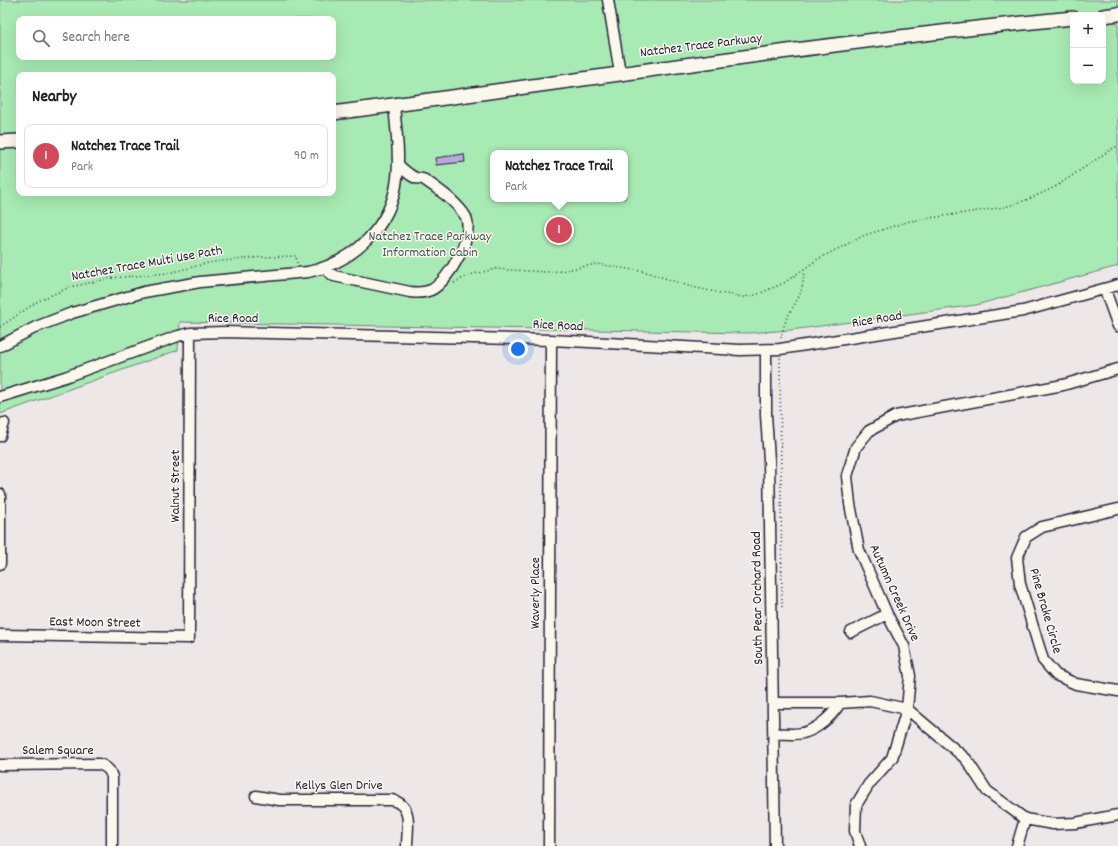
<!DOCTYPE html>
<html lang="en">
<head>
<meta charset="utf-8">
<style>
	:root { --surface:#fff; --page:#f2f2f2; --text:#222; --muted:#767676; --line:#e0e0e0; --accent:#d1495b }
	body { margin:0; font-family:Dekko,sans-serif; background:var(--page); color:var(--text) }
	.controls { position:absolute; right:12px; top:12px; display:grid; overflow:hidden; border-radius:8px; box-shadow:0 4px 16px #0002 }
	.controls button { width:36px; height:36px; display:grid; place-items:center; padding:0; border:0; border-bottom:1px solid var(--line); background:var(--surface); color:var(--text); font:20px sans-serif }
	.you { position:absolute; left:518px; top:349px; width:14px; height:14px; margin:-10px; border:3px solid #fff; border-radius:50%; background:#1a73e8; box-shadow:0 0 0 6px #1a73e833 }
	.badge { display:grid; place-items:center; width:26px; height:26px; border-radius:50%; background:var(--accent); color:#fff; font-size:13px; font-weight:700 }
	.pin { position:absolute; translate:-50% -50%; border:2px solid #fff; box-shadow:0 1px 4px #0006 }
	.popup { position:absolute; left:490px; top:150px; width:138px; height:52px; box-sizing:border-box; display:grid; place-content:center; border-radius:8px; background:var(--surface); filter:drop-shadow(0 1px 3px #0005); font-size:13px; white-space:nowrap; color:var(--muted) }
	.popup b { font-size:15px; color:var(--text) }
	.popup::after { content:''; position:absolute; left:50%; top:100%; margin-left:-8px; border:8px solid transparent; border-top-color:var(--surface) }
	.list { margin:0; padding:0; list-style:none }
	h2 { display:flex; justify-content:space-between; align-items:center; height:52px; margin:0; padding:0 16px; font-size:17px }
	h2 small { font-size:13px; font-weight:400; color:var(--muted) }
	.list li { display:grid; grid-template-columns:26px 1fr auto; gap:12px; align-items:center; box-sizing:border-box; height:64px; margin:0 8px 8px; padding:0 8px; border:1px solid var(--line); border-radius:8px }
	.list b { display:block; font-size:15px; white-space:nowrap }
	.list p { margin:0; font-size:13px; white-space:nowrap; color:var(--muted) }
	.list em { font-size:13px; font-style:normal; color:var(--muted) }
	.icon { flex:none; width:22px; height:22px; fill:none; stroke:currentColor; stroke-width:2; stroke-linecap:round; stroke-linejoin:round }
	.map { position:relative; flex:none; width:1118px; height:846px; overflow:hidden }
	.search { position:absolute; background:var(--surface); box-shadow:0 4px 16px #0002; left:16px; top:16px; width:320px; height:44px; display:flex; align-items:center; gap:10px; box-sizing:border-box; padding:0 14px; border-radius:8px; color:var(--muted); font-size:15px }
	.panel { position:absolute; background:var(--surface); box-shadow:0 4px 16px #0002; left:16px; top:72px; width:320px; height:124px; border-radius:8px }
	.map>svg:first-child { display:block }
</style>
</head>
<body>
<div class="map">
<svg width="1118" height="846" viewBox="0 0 1118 846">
	<rect width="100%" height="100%" fill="#ede7e8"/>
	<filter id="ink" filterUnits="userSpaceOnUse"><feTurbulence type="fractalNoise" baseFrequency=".025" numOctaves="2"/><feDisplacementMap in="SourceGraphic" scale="8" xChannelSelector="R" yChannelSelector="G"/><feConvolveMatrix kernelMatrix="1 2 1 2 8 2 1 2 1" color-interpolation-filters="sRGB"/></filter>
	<g filter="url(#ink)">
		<!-- green -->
		<path fill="#a8eab3" stroke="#658677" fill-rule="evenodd" d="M0,0h1118v266l-142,39 -185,25 -44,3 -567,-11 -2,28 -178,64zM1073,15h30v66h-30zM19,19h314v38h-314zM19,75h314v118h-314zM493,153h132v46h-132z"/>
		<!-- building -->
		<path fill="#b7a9d9" stroke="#22223b" d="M464,154l1,8 -29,3 -1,-7z"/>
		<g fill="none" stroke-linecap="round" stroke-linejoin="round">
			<!-- minor casing -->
			<g stroke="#22223b" stroke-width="13">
				<path id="minor" d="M608,0l12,73
					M324,268l10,8 76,16c7,1 14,1 21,-2 17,-8 47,-58 33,-76 -10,-14 -26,-25 -39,-34 -4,-2 -6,-1 -9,-2 -6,-2 -13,-9 -18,-13
					M1105,290l13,36
					M0,346l36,-19 36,-14 72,-21 56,-10 108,-10c46,-10 84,-46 89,-94 3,-24 -1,-49 -3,-73
					M766,350v65l3,45 6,386
					M0,397l65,-20 113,-41 12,-3 35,-1 326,8 189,10 40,-1 243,-38 95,-26
					M0,436l4,-13
					M0,494v70
					M1118,509l-76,18 -16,10 -9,21 3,26 23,76 13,15 20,9 42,7
					M851,632l36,-18
					M0,635l189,3 1,-305
					M774,703h66l30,-2 37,8 59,50 21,32 38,28 28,5 22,-1 43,-8
					M774,734c10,-1 20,1 29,-1 15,-4 29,-17 37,-30
					M0,765l99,-1c8,3 11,6 13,13v69
					M256,796l23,4h113c22,6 15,28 15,46
					M549,846l2,-506
					M860,846l-5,-15 1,-26 13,-21 23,-26 15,-49 3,-33 -6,-30 -17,-32 -28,-64 -9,-46 -3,-28 9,-29 13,-16 27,-15 167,-31 55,-16
					M1017,846l8,-27"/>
			</g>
			<!-- major casing -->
			<g stroke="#22223b" stroke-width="16">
				<path id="major" d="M1103,16l15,-2
					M333,113c247,-32 492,-71 740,-95
					M0,142l19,-1"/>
			</g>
			<!-- path -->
			<path stroke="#22223b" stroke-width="1.5" stroke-dasharray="1 3" stroke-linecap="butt" d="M454,283l15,-8 27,-6 50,3 15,-1 36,-7 49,8 46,15 33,7 18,3 13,-2 28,-12 34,-24 47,-24 45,-14 95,-14 24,-8 26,-12 63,-42
				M0,327l38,-26 32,-14 42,-9 57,-5 44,-11 51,-5 32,-1 1,7
				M781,338c2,-8 4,-17 8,-24 11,-19 14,-22 15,-44
				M780,358l2,250"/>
			<!-- minor -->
			<use href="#minor" stroke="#fbf7ec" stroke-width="10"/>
			<!-- major -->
			<use href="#major" stroke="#fbf7ec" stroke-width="13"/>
		</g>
	</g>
	<g text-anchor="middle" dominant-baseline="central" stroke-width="3" stroke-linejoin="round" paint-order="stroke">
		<!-- street labels -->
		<g font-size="14" fill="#22223b" stroke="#fbf7ec">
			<text transform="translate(701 46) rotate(-7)">Natchez Trace Parkway</text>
			<text transform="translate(147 264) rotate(-10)">Natchez Trace Multi Use Path</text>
			<text x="233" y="319">Rice Road</text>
			<text transform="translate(877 320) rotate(-9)">Rice Road</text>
			<text transform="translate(558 326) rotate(3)">Rice Road</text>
			<text transform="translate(176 486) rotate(-90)">Walnut Street</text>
			<text transform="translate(536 593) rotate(-90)">Waverly Place</text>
			<text transform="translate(894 593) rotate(66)">Autumn Creek Drive</text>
			<text transform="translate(758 598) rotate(-91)">South Pear Orchard Road</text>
			<text transform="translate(1045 611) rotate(74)">Pine Brake Circle</text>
			<text transform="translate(95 623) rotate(1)">East Moon Street</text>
			<text x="58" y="751">Salem Square</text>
			<text x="339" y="786">Kellys Glen Drive</text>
		</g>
		<!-- park labels -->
		<g font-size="14" fill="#445459" stroke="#fbf7ec">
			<text x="430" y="237">Natchez Trace Parkway<tspan x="430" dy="16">Information Cabin</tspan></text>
		</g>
	</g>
</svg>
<div class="controls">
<button>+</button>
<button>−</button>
</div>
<div class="you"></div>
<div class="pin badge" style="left:559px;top:230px">1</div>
<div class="popup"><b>Natchez Trace Trail</b>Park</div>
<div class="search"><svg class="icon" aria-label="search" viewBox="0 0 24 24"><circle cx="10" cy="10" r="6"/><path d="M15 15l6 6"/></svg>Search here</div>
<section class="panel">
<h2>Nearby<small></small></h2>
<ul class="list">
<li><span class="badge">1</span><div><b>Natchez Trace Trail</b><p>Park</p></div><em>90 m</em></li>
</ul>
</section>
</div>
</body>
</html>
